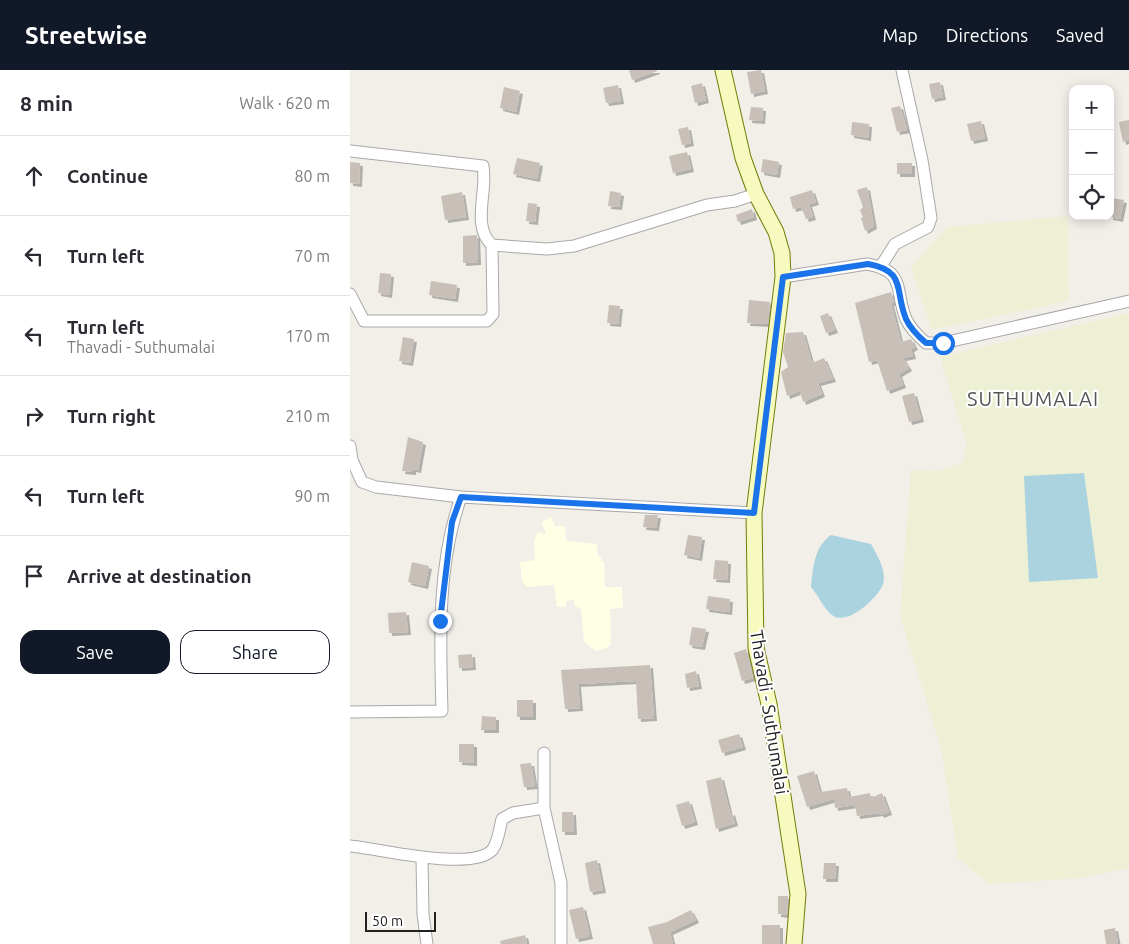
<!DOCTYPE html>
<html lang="en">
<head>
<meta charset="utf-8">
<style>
	:root { --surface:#fff; --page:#f2f2f3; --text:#2b2b33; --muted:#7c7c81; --line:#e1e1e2; --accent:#111827 }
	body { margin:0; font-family:Ubuntu,sans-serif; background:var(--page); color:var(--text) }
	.controls { position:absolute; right:15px; top:15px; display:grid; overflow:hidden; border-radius:10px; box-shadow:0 2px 12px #0003 }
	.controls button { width:45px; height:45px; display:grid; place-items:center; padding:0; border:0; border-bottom:1px solid var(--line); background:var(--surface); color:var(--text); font:25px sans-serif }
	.scale { position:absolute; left:15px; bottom:12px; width:71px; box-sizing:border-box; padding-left:5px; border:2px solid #222; border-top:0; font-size:14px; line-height:18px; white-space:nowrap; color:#222; -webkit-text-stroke:4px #fff; paint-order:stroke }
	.stop { position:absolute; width:15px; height:15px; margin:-11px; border:4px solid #1a73e8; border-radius:50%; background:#fff }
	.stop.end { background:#1a73e8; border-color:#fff; box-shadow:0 1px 5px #0008 }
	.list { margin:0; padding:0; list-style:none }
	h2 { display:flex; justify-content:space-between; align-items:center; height:65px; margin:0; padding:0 20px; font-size:21px }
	h2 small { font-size:16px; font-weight:400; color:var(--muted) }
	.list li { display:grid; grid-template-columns:32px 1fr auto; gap:15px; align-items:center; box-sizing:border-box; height:80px; padding:0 20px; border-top:1px solid var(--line) }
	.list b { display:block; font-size:19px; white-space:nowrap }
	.list p { margin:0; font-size:16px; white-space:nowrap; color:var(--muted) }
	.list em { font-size:16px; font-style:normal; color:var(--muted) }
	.actions { display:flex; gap:10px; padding:15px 20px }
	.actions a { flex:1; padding:11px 0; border:1px solid var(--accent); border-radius:15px; text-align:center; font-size:18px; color:var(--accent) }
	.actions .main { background:var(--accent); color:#fff }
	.icon { flex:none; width:28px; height:28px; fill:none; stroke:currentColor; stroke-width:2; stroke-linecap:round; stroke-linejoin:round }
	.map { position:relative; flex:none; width:779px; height:874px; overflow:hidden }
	header { display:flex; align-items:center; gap:30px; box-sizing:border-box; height:70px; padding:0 25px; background:var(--accent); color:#fff }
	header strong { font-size:24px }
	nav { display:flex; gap:28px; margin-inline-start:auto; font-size:18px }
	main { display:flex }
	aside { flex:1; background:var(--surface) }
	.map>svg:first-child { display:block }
</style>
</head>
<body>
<header>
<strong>Streetwise</strong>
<nav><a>Map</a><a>Directions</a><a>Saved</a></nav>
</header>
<main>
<aside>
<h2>8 min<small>Walk · 620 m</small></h2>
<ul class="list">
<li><svg class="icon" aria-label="ahead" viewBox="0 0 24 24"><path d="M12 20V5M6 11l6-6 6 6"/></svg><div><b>Continue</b></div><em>80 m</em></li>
<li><svg class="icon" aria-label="left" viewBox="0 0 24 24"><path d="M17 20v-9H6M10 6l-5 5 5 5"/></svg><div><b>Turn left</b></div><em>70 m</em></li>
<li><svg class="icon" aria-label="left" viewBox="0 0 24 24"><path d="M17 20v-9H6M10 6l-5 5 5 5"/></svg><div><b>Turn left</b><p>Thavadi - Suthumalai</p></div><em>170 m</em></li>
<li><svg class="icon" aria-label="right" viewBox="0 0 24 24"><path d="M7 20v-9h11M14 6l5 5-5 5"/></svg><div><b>Turn right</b></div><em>210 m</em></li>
<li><svg class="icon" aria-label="left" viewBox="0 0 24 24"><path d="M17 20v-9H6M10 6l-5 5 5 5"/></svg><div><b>Turn left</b></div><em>90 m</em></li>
<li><svg class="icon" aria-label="arrive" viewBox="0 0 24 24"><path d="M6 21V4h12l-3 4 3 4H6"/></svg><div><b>Arrive at destination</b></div></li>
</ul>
<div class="actions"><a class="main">Save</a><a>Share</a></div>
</aside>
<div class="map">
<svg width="779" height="874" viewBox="0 0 779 874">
	<defs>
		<filter id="shadow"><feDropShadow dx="3" dy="3" stdDeviation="0" flood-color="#0004"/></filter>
	</defs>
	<rect width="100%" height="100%" fill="#f2efe9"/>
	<!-- education -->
	<path fill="#ffffe5" d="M201,447l4,9h10l1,15 31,3 1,13h3v4l3,1 1,25h17l1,21 -13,1 1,35 -4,4 -11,3 -12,-9 -3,-33 -6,-3 -1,-6 -8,1v6h-9l-3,-22 -27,2 -5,-6 -2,-19 15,-2 -1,-19 4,-9 6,2 2,-2 -5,-9z"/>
	<!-- farmland -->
	<path fill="#eef0d5" d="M718,146l1,85 -137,29 -21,-63 36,-40z
		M779,243v555l-47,10 -93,6 -31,-26 -17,-110 -41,-132 11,-146 28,1 23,-8 5,-18 -27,-88z"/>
	<!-- water -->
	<path fill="#aad3df" d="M734,403l14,105 -69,4 -5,-106z
		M481,465l40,9c6,11 16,27 12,40 -5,14 -36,43 -51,31 -8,-6 -14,-20 -21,-28 2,-19 3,-40 20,-52z"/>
	<!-- building -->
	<path fill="#c7bfb8" filter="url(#shadow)" d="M279,0h28v1l-25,9z
		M411,0l4,21 -14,3 -4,-22z
		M590,12l3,15 -11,2 -3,-15z
		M352,13l4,17 -11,3 -4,-17z
		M268,15l3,16 -15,2 -3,-15z
		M154,17l16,4 -4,21 -16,-4z
		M550,36l7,24 -10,2 -6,-24z
		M401,37l12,1 -1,13 -13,-1z
		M779,50v20l-6,2 -4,-20z
		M631,51l4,17 -14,3 -4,-17z
		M502,52l17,2 -1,14 -17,-3z
		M338,57l3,16 -9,2 -4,-16z
		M337,82l4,17 -18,4 -4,-17z
		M167,88l23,5 -3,16 -24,-5z
		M413,89l16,3 -2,13 -16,-3z
		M0,92l10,1 -1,21 -9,-1z
		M547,93h15v11h-15z
		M517,117l7,39 -9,5 -4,-13 2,-1 -3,-7 3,-3 -6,-17z
		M462,120l4,12 -7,2 4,13 -7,2 -5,-12 -8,2 -3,-12z
		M260,121l11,2 -2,14 -11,-1z
		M112,122l4,25 -21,3 -4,-24z
		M762,128l12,2 -4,19 -10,-2z
		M178,133l9,1 -2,18 -9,-1z
		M402,139l2,8 -16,5 -2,-7z
		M127,165l1,27 -15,1v-27z
		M30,203l11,1 -2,21 -11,-2z
		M81,211l26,4 -2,14 -26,-4z
		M541,222l3,11h-3l10,39 10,-3 4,8 -4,2 2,7 -10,2 6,10 -10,6 4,11 -16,6 -10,-31 -8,2 -14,-59z
		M399,230l21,2 -2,22 -21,-1z
		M259,235l11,1 -2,18 -11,-1z
		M478,243l7,17 -9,3 -6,-17z
		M453,262l9,31 12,-5 9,21 -15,4 4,11 -19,8 -3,-11 -13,5 -6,-24 7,-5 -5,-15 3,-19z
		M53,267l11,2 -4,24 -11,-2z
		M564,323l7,26 -12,3 -7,-26z
		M58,367l15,5 -5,28 -5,-1v3l-11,-1z
		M295,445h13l-2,13 -13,-1z
		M338,465l14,2 -3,21 -15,-3z
		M365,490l13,1 -1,19 -14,-1z
		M62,492l17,4 -4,20 -17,-4z
		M358,526l22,3 -1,13 -23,-3z
		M56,542l2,20 -19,1 -1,-20z
		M342,557l14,2 -4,18 -13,-2z
		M396,579l7,29 -11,3 -8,-28z
		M122,584l1,13 -14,1 -1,-13z
		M300,595l4,53 -16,1 -2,-38 -58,3 2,24 -15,1 -4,-39z
		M346,601l3,15 -12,2 -2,-14z
		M167,630h16v17h-16z
		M132,646l14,1v13h-15z
		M389,664l4,13 -21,6 -4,-13z
		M109,674h15v19l-15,-1z
		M181,693l4,23 -11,1 -4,-23z
		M464,701l6,21 27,-4 2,9 21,-4 1,5 11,-5 7,19 -8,3 -1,-2 -23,3 -2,-11 -20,3 -1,-9 -27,8 -10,-31z
		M371,707l9,36 2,-1 3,11 -19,6 -10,-48z
		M339,731l6,21 -13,4 -6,-21z
		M212,742h11l1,20h-12z
		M247,790l6,30 -13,2 -5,-29z
		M474,793h12l-1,16h-12z
		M428,826h10l-1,19 -9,-1z
		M233,837l7,29 -14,3 -7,-29z
		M341,840l5,10 -26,12 3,12h-20l-5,-17 19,-5z
		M412,855h18v19h-18z
		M765,858l3,16h-12l-2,-14z
		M175,865l2,9h-26l-1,-3z"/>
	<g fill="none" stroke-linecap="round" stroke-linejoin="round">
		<!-- minor casing -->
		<g stroke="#a9a9a9" stroke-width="13">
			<path id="minor" d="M0,81l133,15c5,25 -12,60 9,79l55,4 27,-3 133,-41 28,-4 21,-7
				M531,196l14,-22 33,-17 3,-9 -9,-58 -20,-90
				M433,207l84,-13c40,7 27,26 39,55 4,9 12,17 20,24h17l186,-42
				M0,224l14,27h123l6,-7 -1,-69
				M0,376l2,14 10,22 14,5 85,10 293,16
				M0,642l92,-1c-2,-71 -5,-146 19,-214
				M194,683v55l17,75v61
				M0,776c27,2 125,27 143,3 5,-7 7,-22 9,-30l11,-6 31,-5
				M72,789l1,55 4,30"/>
		</g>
		<!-- secondary casing -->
		<g stroke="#707d05" stroke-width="17">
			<path id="secondary" d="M373,0l20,88 13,36 20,38 6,21 1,24 -29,236 2,135 13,56 29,190 -4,50"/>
		</g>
		<!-- minor -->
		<use href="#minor" stroke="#fff" stroke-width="11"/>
		<!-- secondary -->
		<use href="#secondary" stroke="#f7fabf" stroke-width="15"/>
	</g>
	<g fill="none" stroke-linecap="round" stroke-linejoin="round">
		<!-- route -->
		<path stroke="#1a73e8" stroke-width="6" d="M90,551l12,-99 9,-25 293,16 29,-236 85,-13c39,7 26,26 38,55 4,9 12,17 20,24h17"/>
	</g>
	<g text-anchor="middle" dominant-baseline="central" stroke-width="4" stroke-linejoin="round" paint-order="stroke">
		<!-- street labels -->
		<g font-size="18" fill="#222" stroke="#fff">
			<text transform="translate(420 642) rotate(81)">Thavadi - Suthumalai</text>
		</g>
		<!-- quarter labels -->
		<g font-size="20" letter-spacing="1" fill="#555" stroke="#fff">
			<text x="683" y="328">SUTHUMALAI</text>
		</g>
	</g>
</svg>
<div class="controls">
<button>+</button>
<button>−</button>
<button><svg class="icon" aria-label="locate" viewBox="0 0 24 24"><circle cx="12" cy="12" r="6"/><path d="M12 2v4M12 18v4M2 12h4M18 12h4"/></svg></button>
</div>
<div class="scale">50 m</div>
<div class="stop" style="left:593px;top:273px"></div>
<div class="stop end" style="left:90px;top:551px"></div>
</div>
</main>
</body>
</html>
